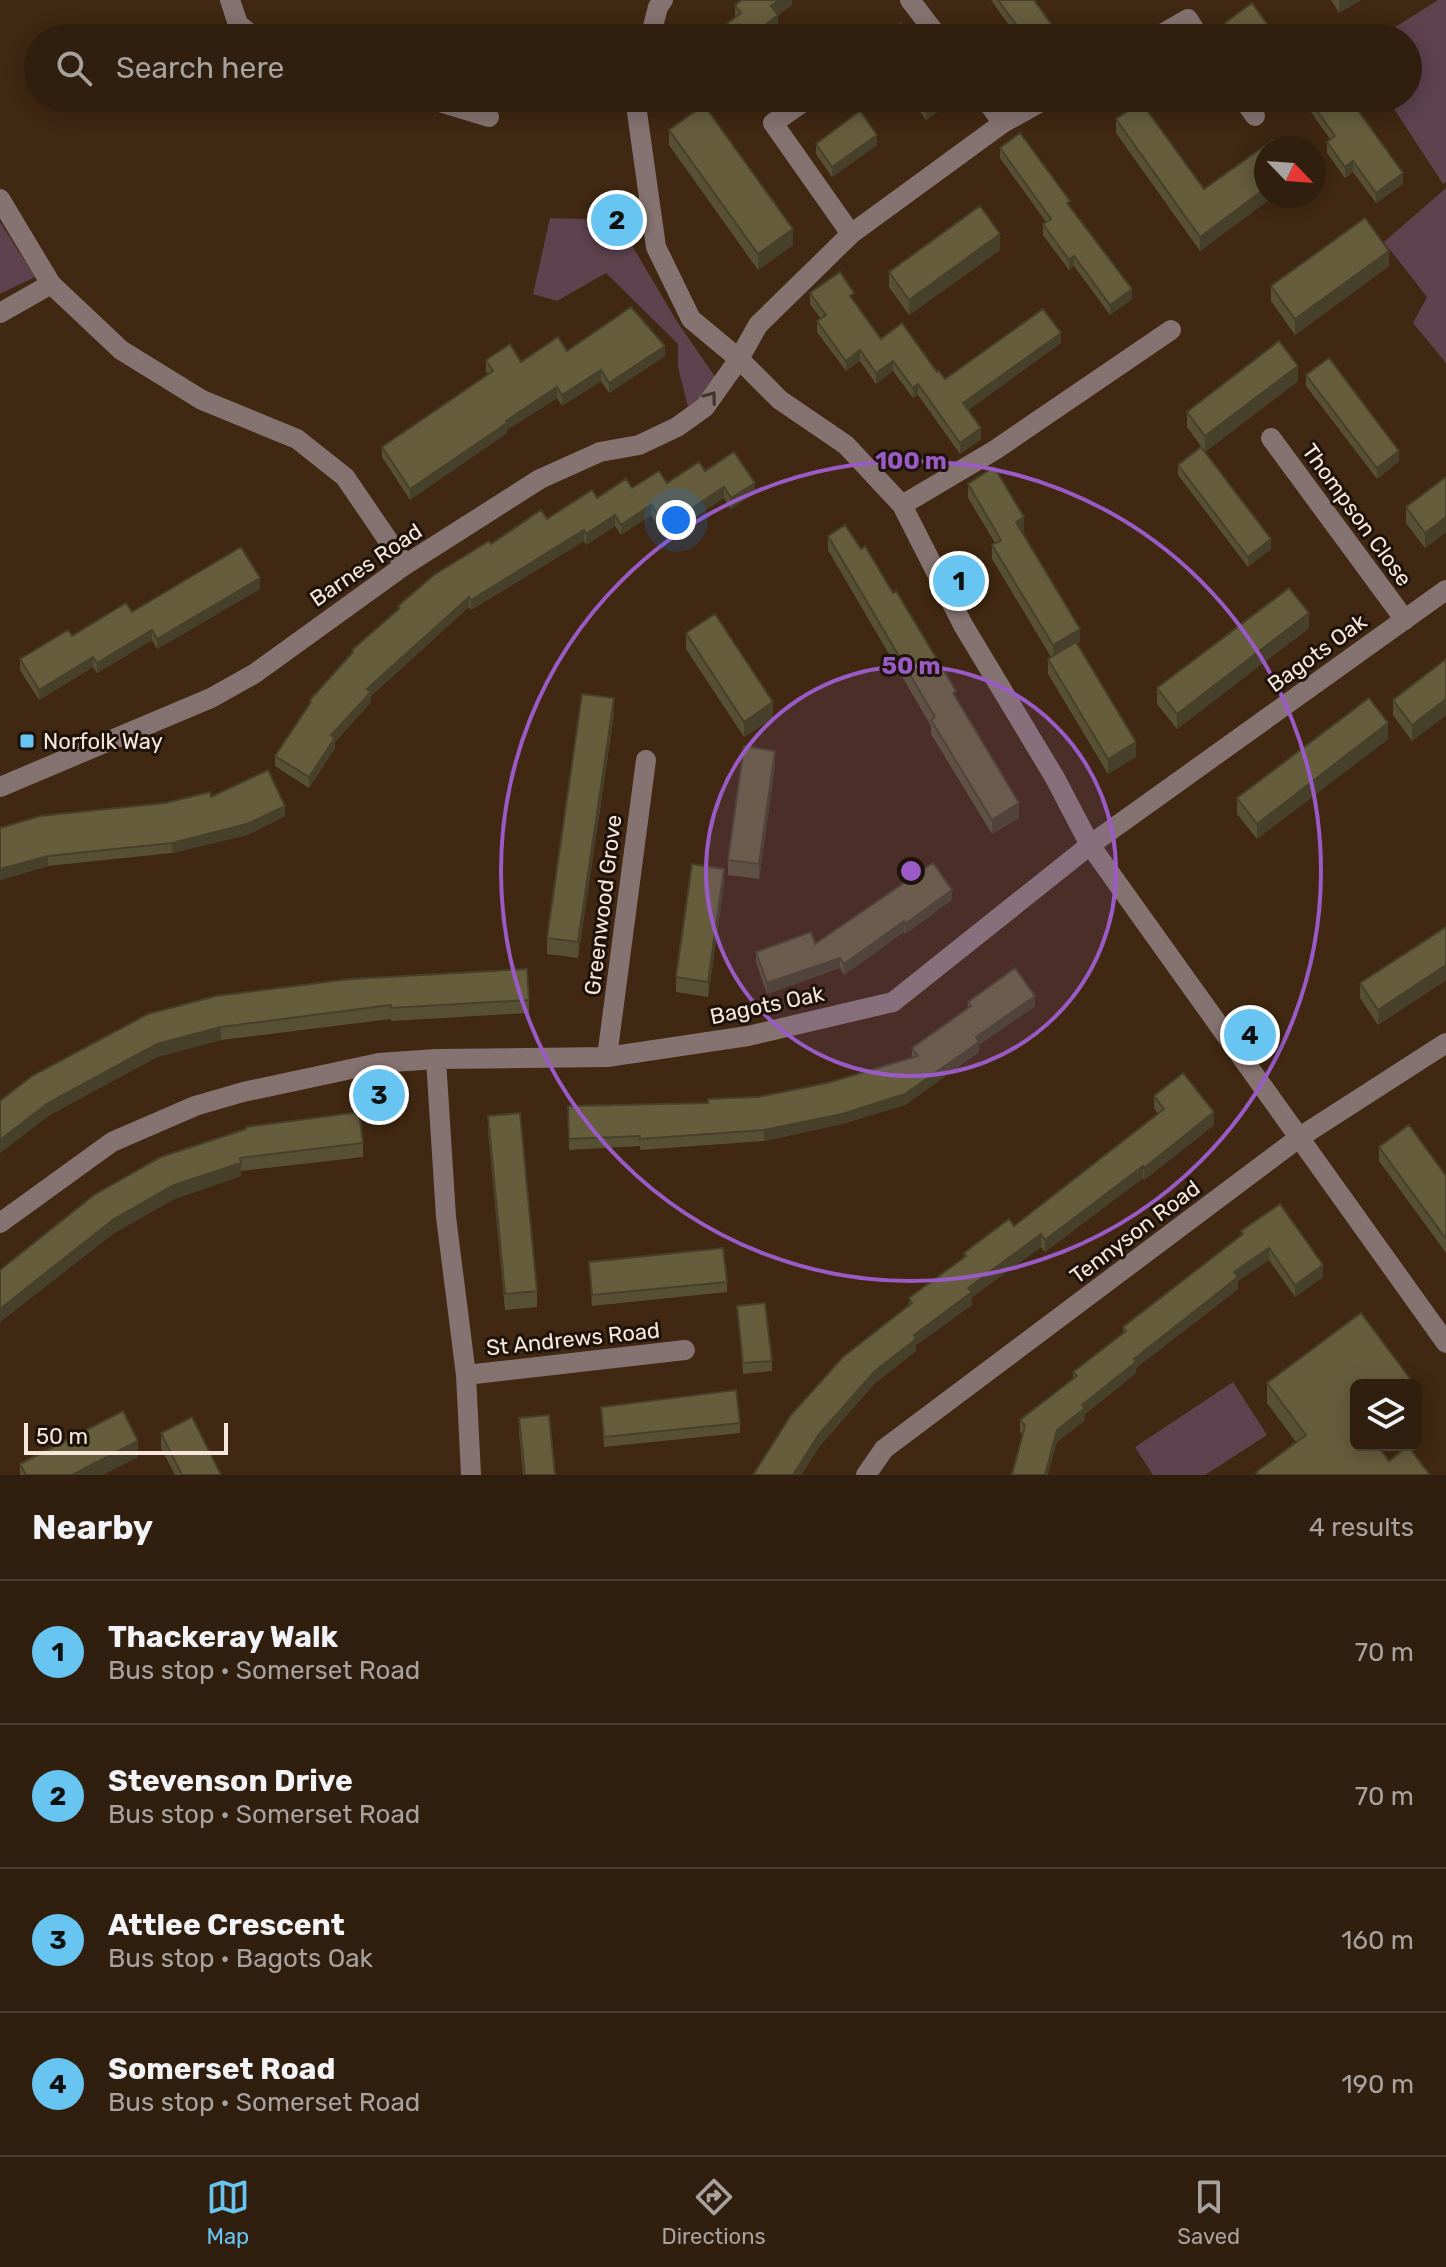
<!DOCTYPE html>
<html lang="en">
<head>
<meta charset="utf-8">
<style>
	:root { --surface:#301e0e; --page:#3c2b1c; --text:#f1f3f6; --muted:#a8a29e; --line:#4b3c2e; --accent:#68c4f0 }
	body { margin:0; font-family:Rubik,sans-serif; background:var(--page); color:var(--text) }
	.controls { position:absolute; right:24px; bottom:24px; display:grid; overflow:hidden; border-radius:12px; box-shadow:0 4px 20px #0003 }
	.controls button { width:72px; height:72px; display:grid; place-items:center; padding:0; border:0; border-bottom:2px solid var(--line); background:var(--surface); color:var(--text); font:40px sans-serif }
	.compass { position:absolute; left:1254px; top:136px; width:72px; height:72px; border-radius:50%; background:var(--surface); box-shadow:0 4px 20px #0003; rotate:115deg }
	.scale { position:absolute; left:24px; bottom:20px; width:204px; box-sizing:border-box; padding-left:8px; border:4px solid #f7e7da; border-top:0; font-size:22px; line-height:28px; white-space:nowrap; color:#f7e7da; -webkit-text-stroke:6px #1e130a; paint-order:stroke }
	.you { position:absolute; left:676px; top:520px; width:28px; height:28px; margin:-20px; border:6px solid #fff; border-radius:50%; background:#1a73e8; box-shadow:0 0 0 12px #1a73e833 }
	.badge { display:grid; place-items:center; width:52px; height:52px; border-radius:50%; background:var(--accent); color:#111; font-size:26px; font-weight:700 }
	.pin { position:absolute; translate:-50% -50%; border:4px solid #fff; box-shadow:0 2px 8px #0006 }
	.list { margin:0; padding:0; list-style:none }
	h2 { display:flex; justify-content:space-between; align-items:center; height:104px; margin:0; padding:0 32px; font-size:34px }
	h2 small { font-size:26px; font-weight:400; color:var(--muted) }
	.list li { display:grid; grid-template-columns:52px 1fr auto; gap:24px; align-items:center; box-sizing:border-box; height:144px; padding:0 32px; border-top:2px solid var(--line) }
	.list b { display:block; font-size:30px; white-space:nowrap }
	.list p { margin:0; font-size:26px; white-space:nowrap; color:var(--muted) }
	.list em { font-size:26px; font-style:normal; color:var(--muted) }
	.icon { flex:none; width:44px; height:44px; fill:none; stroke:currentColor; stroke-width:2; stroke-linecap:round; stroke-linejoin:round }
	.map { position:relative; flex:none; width:1446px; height:1475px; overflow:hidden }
	.search { position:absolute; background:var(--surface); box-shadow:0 4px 20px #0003; left:24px; right:24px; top:24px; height:88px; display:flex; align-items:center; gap:20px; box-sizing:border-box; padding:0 28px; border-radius:44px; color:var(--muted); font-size:30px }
	.sheet { height:680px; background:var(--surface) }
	nav { display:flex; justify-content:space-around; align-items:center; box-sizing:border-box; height:112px; border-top:2px solid var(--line); background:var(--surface); font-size:22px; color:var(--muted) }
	nav a { display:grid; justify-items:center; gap:4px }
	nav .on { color:var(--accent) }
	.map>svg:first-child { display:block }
</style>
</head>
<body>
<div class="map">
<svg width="1446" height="1475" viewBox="0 0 1446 1475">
	<rect width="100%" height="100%" fill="#402812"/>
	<!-- green -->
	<path fill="#5e424e" d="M1438,0h8v182l-3,2 -56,-86h21v-60h-30z
		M1446,188v175l-33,-40 14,-26 -43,-55z
		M550,218l67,2 59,100 42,61 -29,30 -11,-44v-23l-72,-71 -49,28 -24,-7z
		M0,222l35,55 -35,17z
		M1233,1382l34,53 -62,40h-52l-18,-28z"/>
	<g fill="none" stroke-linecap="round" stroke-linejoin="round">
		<!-- minor -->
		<path stroke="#857371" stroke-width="20" d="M230,0l8,24 17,14
			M910,0l29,38
			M650,38l8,-31 5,-7
			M1155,38l33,-19 12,19
			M426,98l63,19
			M635,98l21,149 35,72 48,40 41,41 66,45 56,60 61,120 92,153 35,67 356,498
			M809,98l-36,25 78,111
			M984,98l19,25
			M1242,98l13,18
			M0,199l51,85 70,66 81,50 95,39 48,38 60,88
			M0,313l51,-29
			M1271,438l134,182
			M902,505l93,-55 176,-120
			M0,787l211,-89 43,-24 151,-109 135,-86 60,-27 39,-7 38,-18 28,-20 34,-48 19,-34 93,-91 152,-111 45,-25
			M607,1057l39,-297
			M436,1059l10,158 20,158 5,100
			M0,1223l112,-81 83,-36 48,-14 136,-29 57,-4 171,-2 141,-21 145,-34 197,-157 356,-255
			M466,1375l219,-25
			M866,1475l18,-26 416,-312 146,-94"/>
	</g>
	<!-- wall -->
	<path fill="#585034" d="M792,0v5l-14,10v15l-11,8h-43v-12l11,-9v-12z
		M991,0h43l27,38h-43z
		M1331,0h30l-22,13z
		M1225,23l52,15h-49l-3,-5z
		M704,98h23l-15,11z
		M910,98h41v4l-25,18z
		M1301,98h48l54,86 -27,19 -23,-31 -8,6 -18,-25v-11l3,-3z
		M1116,119l88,70 70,7 -74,55 -84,-118z
		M669,130l124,115 -35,25 -89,-125z
		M816,144l61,1 -45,32 -16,-23z
		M1000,148l70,59 62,92 -22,16 -36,-49 -5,4 -26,-35v-11l3,-2 -46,-64z
		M1000,250l-91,65 -20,-28v-15z
		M1389,266l-94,69 -24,-34v-15z
		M810,293l44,9 27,37 56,33 8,7 116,-36 -93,67 13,29 -21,15 -42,-59 -5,3 -20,-27 -17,13 -16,-23 -14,10 -29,-39v-11l4,-2 -11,-15z
		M665,356l-56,37 -8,-12 -39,25 -5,-8 -50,32v3l-97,67 -28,-43v-10l106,-73 -2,-3v-11l35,2z
		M1306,375l93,86 -22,18 -71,-93z
		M1298,381l-93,71 -18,-25v-15z
		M1178,465l93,84 -23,18 -70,-92z
		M705,471l50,22 -24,16 -7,-11 -59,38 -14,-21 -30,20 -6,-9 -29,19 -2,-4 -113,69 -2,-3 -98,89v6l-36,40v6l-26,40 -34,-22v-10l35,-52v-4l42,-46v-4l46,-41v-3l93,-62 106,-46 35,-10 35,-5z
		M1446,477v55l-21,16 -19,-25v-16z
		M968,484l56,47 -2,1 58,110 -3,2 59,113 -28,17 -60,-100v-15l3,-2 -59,-98v-14l3,-2 -27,-45z
		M828,536l191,282 -27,16 -61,-100v-8l-103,-176z
		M260,589l-103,60 -5,-9 -55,33 -4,-6 -54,33 -19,-30v-11l52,-23 60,-24z
		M1309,628l-132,101 -20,-25v-16z
		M686,633l87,85 -29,19 -58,-88z
		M1446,659v56l-34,26 -19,-26v-15z
		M614,714l-36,244 -31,-4v-16z
		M1388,739l-131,100 -20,-25v-16z
		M775,766l-16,113 -31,-4v-15z
		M211,797l74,19 -38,19 -75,18 -124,13 -48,14v-52z
		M724,884l-16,113 -32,-5v-15z
		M952,900l-47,34 -1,-2 -60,43 -4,-7 -73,26 -11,-32v-10l59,-8z
		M1446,927v53l-68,45 -18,-27v-15z
		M216,996l313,4v13l-138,8v-2l-170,21 -64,17 -109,59 -48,37v-52z
		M968,1002l67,4 -56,39v7l-74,53 -63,19 -78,17 -124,9v-4l-71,4 -1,-44 140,-3 50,-6 69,-14 85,-25v-10l56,-40z
		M1154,1096l60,29 -70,55 -1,-2 -98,74 -4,-5 -69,50v8l-56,40v6l-41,32 -56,64 -18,28h-48l156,-170v-7l55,-40v-5l50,-27 144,-112 -4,-6z
		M488,1116l49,175v16l-32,3 -17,-179z
		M246,1129l117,14v14l-122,14v5l-67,23 -60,34 -114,89v-52z
		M1379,1147l67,29v77l-67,-92z
		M1241,1231l82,46 -28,20 -26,-37 -31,21v8l-102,79v5l-51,41v6l-28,22 -35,-8 -2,-2v-12l53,-41v-7l50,-39v-6l118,-92z
		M589,1262l138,20v10l-135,14z
		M737,1306l35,55v10l-29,3z
		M1267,1383l147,2 -58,60 33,16 41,14h-174v-3l40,-30 -29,-39z
		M601,1407l139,16v10l-136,14z
		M519,1418l36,57h-32l-4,-43z
		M161,1433l60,42h-46l-14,-27z
		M138,1457l-36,18h-82v-11z"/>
	<!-- shaded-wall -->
	<path fill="#47412b" d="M779,0h13v5l-21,15v-14z
		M1339,0h22l-22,13z
		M778,15v15l-11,8h-7v-9z
		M712,98h15l-15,11z
		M943,98h8v4l-25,18v-10z
		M877,135v10l-45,32v-10z
		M1353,161v11l-8,6v-11z
		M1403,173v11l-27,19v-10z
		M1266,188v8h8l-74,55v-14z
		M793,229v16l-35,25v-16z
		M1000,234v16l-91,65v-15z
		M1389,251v15l-94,69v-16z
		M1074,256v10l-5,4v-10z
		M1132,289v10l-22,16v-10z
		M1061,333v10l-98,71v-11z
		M665,346v10l-56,37v-10z
		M860,350v11l-14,10v-10z
		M893,361v10l-17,13v-11z
		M1298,366v15l-93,71v-16z
		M601,370v11l-39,25v-11z
		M918,384v11l-5,3v-10z
		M557,387v11l-50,32v3l-97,67v-11l96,-68z
		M981,428v11l-21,15v-11z
		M1399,451v10l-22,18v-11z
		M755,483v10l-24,16v-11z
		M724,487v11l-59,38v-10z
		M651,505v10l-30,20v-10z
		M615,515v11l-29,19v-11z
		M1024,517v14l-8,5v-14z
		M1446,517v15l-21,16v-15z
		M584,530v11l-113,69v-10z
		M1271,539v10l-23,18v-10z
		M260,578v11l-103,60v-10z
		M469,597v10l-98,89v6l-36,40v6l-26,40v-11l22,-42 36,-46z
		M1309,613v15l-132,101v-15z
		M1080,629v13l-27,17v-14z
		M152,630v10l-55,33v-10z
		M93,657v10l-54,33v-10z
		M614,698v16l-36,244v-16z
		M1446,699v16l-34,26v-16z
		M773,702v16l-29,19v-15z
		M1388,723v16l-131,100v-15z
		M1136,742v15l-28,17v-15z
		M775,751v15l-16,113v-15z
		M1019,803v15l-27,16v-14z
		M285,806v10l-38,19 -75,18v-10z
		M48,856v10l-48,14v-11z
		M724,869v15l-16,113v-15z
		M952,890v10l-47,34v-10z
		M904,921v11l-60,43v-11z
		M840,958v10l-73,26v-11z
		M1446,965v15l-68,45v-15z
		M1035,996v10l-56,39v7l-74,53 -63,19 -78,17v-11l212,-93z
		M221,1027v13l-64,17 -109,59 -48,37v-13l48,-37 109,-59z
		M1214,1112v13l-70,55v-12z
		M241,1163v13l-67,23 -60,34 -114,89v-13l114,-90 60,-34z
		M1143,1166v12l-98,74v-12z
		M1041,1234v13l-69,50v8l-56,40v6l-41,32 -56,64 -18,28h-8l26,-41 56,-63 93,-83z
		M1269,1248v12l-31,21v8l-102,79v5l-51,41v6l-28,22 -9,33h-3l12,-45 25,-25 152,-133z
		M1323,1265v12l-28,20v-12z
		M138,1441v16l-36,18h-30z"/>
	<!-- building -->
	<path fill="#665d3d" stroke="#47412b" stroke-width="2" d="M742,0h37l-8,6 7,9 -18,14 6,9h-33l-9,-12 17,-13 -6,-8z
		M998,0h36l27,38h-35z
		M1252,3l25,35h-41l-11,-15z
		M901,23l11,15h-31z
		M917,98h26l-17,12z
		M1308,98h41l54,75 -27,20 -23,-32 -8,6 -18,-25 8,-6z
		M1141,102l63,87 69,-49 6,8h-13v40l-66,49 -84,-118z
		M704,105l89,124 -35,25 -89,-124z
		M860,111l17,24 -45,32 -16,-23z
		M1020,133l50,68 -3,2 65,86 -22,16 -36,-49 -5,4 -26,-36 8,-5 -51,-71z
		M980,206l20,28 -91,66 -20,-28z
		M1365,218l24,33 -94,68 -24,-33z
		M840,272l14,21 -4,3 31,43 21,-16 35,49 2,-1 6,8 98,-70 18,24 -98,70 18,25 -21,15 -42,-59 -5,4 -20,-27 -17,12 -16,-23 -14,11 -29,-40 9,-6 -16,-22z
		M631,307l34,39 -56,37 -8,-13 -39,25 -5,-8 -51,34 1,2 -97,66 -28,-42 111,-76 -7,-11 24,-16 11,18 37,-25 9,14z
		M1279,341l19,25 -93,70 -18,-24z
		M1329,358l70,93 -22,17 -71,-93z
		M1201,447l70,92 -23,18 -70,-92z
		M734,452l21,31 -24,15 -7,-11 -59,39 -14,-21 -30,20 -6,-10 -29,19 -2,-4 -113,70 -2,-3 -102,92 4,3 -40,43 4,3 -26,39 -34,-21 36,-54 -1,-2 43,-48 -1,-2 48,-42 -2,-2 36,-31 55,-34 2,3 50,-34 6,9 45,-29 5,8 29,-19 6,9 27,-17 8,12 32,-21 6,9z
		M994,467l30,50 -8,5 64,107 -27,16 -61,-100 9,-5 -33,-56z
		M1446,477v40l-21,16 -19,-26z
		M845,525l16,24 4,-3 28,47 3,-2 60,100 -3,2 66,110 -27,17 -61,-100 4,-3 -107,-181z
		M241,547l19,31 -103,61 -5,-9 -55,33 -4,-6 -54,33 -19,-31 48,-29 4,6 54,-33 6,9z
		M1289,588l20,25 -132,101 -20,-26z
		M715,614l58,88 -29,20 -58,-89z
		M1076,642l60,100 -28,17 -60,-100z
		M1446,659v40l-34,26 -19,-25z
		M582,694l32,4 -36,244 -31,-4z
		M1369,698l19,25 -131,101 -20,-26z
		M744,746l31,5 -16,113 -31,-4z
		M268,770l17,36 -38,18 -75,19 -124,13 -48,13v-41l40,-12 125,-13 45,-11 1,5z
		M933,863l19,27 -47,34 -1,-3 -60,43 -4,-6 -73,25 -11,-31 55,-20 4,12z
		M692,864l32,5 -16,113 -32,-5z
		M1446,927v38l-68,45 -18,-27z
		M1015,968l20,28 -59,41 3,5 -74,52 -63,20 -78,16 -124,9v-3l-71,3 -1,-33 140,-3v-4l50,-2 69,-14 91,-27 -6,-8 59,-42 -3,-4z
		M527,969l2,31 -138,8v-3l-170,22 -64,17 -109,59 -48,37v-39l32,-25 116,-62 68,-18 134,-17z
		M1183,1073l31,39 -70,56 -1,-2 -98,74 -4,-6 -73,54 4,4 -58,43 2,4 -41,32 -56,63 -26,41h-40l38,-60 52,-58 69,-54 -3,-5 57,-42 -2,-3 45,-34 5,7 150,-117 -10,-13z
		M359,1112l4,31 -123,15 1,5 -67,22 -60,34 -114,90v-39l94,-75 67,-38 85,-28v-2z
		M520,1113l17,178 -32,3 -17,-178z
		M1409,1125l37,51v63l-67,-92z
		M1280,1204l43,61 -28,20 -26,-37 -35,24 4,5 -104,82 2,3 -54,43 3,3 -28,22 -12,45h-33l13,-49 -5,-6 57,-44 -4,-4 53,-41 -3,-4 120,-93 -2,-3z
		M723,1248l4,34 -135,13 -3,-33z
		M765,1303l7,58 -29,2 -6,-57z
		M1361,1313l53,71 -1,1h-57v60h21l12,16 19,-15 22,29h-171l-3,-3 50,-37 -39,-52z
		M736,1390l4,33 -136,14 -3,-30z
		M123,1411l15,30 -66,34h-46l-6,-11z
		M549,1415l6,60h-30l-6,-57z
		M192,1417l29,58h-39l-21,-42z"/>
	<!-- one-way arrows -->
	<defs><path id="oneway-chevron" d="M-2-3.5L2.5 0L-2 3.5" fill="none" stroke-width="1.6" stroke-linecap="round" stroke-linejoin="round" transform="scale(2)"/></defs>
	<use stroke="#42352e" href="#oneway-chevron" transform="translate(711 397) rotate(-53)"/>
	<!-- distance rings -->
	<circle cx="911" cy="871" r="205" fill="#9a5bc6" fill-opacity=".12"/>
	<g fill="none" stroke="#9a5bc6" stroke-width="4">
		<circle cx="911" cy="871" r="205"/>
		<circle cx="911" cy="871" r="410"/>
	</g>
	<!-- markers -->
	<rect fill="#68c4f0" stroke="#1e130a" stroke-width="3" x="19" y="733" width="16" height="16" rx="4"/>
	<g text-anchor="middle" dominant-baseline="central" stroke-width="6" stroke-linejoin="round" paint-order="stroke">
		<!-- street labels -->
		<g font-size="22" fill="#f7e7da" stroke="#1e130a">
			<text transform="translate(1357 515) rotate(54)">Thompson Close</text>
			<text transform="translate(366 565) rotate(-34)">Barnes Road</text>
			<text transform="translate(1317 653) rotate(-36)">Bagots Oak</text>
			<text transform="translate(603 905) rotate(-83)">Greenwood Grove</text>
			<text transform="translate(767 1005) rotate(-12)">Bagots Oak</text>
			<text transform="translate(1135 1232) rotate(-37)">Tennyson Road</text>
			<text transform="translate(573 1339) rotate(-6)">St Andrews Road</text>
		</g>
		<!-- poi labels -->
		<g font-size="22" fill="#f7e7da" stroke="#1e130a" text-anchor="start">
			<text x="43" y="741">Norfolk Way</text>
		</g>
	</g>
	<circle cx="911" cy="871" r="12" fill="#9a5bc6" stroke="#1e130a" stroke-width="4"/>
	<g font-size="24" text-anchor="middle" font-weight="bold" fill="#9a5bc6" stroke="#1e130a" stroke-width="6" stroke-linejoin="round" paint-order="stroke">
		<text x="911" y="469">100 m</text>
		<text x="911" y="674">50 m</text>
	</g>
</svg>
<div class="controls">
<button><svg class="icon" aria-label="layers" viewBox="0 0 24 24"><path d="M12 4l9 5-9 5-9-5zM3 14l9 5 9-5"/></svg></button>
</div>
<svg class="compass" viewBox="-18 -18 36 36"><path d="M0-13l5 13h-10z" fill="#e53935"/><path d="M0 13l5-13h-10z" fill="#a8a29e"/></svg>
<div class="scale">50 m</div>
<div class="you"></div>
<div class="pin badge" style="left:959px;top:581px">1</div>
<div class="pin badge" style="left:617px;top:220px">2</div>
<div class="pin badge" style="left:379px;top:1095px">3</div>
<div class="pin badge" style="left:1250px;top:1035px">4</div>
<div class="search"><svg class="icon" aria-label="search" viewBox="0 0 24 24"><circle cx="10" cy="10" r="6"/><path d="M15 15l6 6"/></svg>Search here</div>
</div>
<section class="sheet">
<h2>Nearby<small>4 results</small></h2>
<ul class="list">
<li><span class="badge">1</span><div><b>Thackeray Walk</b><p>Bus stop · Somerset Road</p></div><em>70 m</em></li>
<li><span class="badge">2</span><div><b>Stevenson Drive</b><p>Bus stop · Somerset Road</p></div><em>70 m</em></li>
<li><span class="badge">3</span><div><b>Attlee Crescent</b><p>Bus stop · Bagots Oak</p></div><em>160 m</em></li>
<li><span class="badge">4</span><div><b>Somerset Road</b><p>Bus stop · Somerset Road</p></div><em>190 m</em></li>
</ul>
</section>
<nav>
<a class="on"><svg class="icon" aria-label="map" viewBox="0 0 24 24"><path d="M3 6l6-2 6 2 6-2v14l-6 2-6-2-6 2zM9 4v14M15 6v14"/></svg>Map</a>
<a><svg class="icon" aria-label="directions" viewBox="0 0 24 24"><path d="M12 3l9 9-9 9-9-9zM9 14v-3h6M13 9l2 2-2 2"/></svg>Directions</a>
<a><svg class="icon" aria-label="saved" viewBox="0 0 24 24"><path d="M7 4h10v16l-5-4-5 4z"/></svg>Saved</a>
</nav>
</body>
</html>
